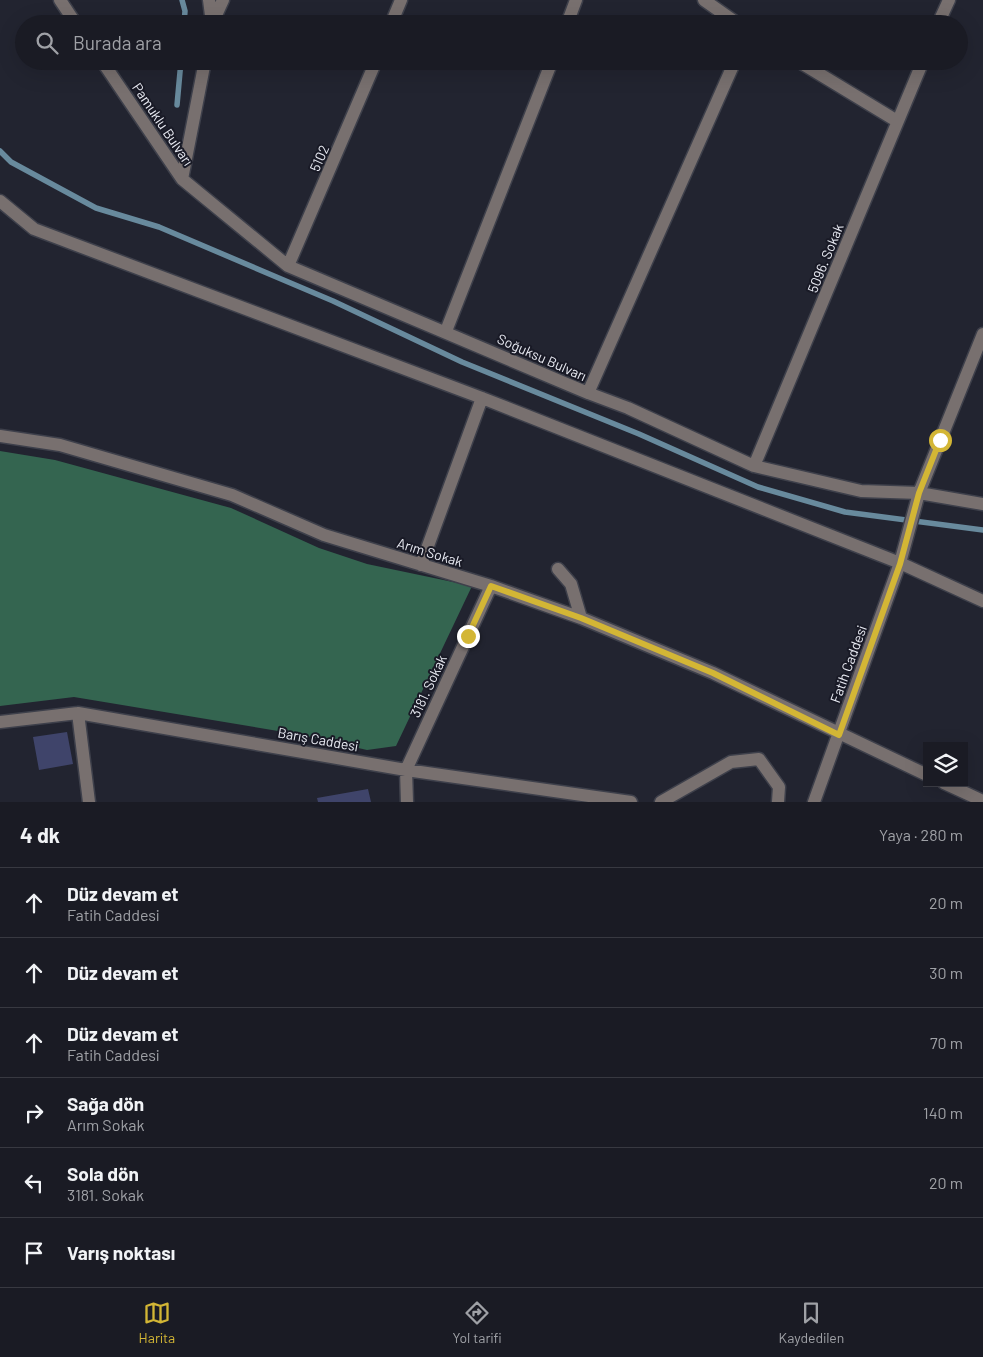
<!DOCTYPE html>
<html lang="tr">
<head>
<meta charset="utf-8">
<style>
	:root { --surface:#1a1b24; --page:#272831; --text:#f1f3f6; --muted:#9fa1a6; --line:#383941; --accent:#d3b635 }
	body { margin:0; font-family:Barlow,sans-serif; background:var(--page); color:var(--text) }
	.controls { position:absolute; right:15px; bottom:15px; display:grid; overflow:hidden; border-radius:0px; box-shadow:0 5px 20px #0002 }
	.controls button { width:45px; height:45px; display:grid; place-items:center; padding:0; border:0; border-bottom:1px solid var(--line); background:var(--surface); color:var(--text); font:25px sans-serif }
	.stop { position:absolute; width:15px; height:15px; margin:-11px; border:4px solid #d3b635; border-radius:50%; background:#fff }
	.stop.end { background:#d3b635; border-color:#fff; box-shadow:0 1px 5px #0008 }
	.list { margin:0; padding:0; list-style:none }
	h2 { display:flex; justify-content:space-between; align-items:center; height:65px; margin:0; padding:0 20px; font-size:21px }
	h2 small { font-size:16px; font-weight:400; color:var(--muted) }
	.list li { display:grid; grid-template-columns:32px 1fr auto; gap:15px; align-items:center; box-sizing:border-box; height:70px; padding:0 20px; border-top:1px solid var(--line) }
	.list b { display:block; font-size:19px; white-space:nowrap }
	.list p { margin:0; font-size:16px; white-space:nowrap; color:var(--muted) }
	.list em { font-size:16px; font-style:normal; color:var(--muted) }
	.icon { flex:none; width:28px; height:28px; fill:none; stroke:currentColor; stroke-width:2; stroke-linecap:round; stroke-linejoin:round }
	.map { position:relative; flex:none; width:983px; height:802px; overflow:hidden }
	.search { position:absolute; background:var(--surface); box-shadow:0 5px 20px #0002; left:15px; right:15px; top:15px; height:55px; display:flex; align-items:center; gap:12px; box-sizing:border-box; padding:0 18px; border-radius:28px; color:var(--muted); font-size:19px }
	.sheet { height:485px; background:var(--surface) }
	nav { display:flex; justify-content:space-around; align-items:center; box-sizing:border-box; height:70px; border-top:1px solid var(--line); background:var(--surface); font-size:14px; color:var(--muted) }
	nav a { display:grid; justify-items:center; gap:2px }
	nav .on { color:var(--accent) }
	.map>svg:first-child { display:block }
</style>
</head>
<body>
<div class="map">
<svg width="983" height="802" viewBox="0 0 983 802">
	<rect width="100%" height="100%" fill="#222430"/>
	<!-- forest -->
	<path fill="#346550" d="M0,451l55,9 176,48 88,40 48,16 105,22 -76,160 -29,4 -65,-15 -228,-38 -74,9z"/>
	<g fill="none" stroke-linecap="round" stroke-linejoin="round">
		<!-- stream -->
		<path stroke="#688a9d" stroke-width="5.5" d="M182,0l3,11 -1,13
			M177,105l4,-44
			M0,151l11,11 85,46 63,19 174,74 129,61 177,72 119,53 87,25 138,18"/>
	</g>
	<!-- building -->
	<path fill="#3f446a" d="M67,732l6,32 -34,6 -6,-33z
		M368,789l3,13h-53l-1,-4z"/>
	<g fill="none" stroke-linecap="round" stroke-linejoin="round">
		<!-- minor casing -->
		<g stroke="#3e404b" stroke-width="15">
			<path id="minor" d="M60,0l16,24
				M209,0l3,23
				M704,0l34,24
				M212,24l11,-24
				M391,24l10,-24
				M567,24l9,-24
				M938,24l11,-24
				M102,61l80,118 106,87 300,127 40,15 126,58 107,25 58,2 64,11
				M798,61l99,60
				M182,179l23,-118
				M0,201l34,28 448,169 418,165 83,38
				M288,266l88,-205
				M446,331l106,-270
				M588,393l147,-332
				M0,436l60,9 172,50 92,40 167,51 90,32 132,55 214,102
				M754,466l169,-405
				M421,565l61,-167
				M558,569l13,15 10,34
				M78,713l11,89
				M0,722l78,-9 328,57 225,32
				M944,783l39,18
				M407,802l-1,-32 85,-184
				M661,802l70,-40 28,-3 20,28 -1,15
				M814,802l86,-239 19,-70 64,-159"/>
		</g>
		<!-- minor -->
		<use href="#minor" stroke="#78706f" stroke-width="12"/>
	</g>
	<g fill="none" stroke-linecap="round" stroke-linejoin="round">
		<!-- route -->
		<path stroke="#d3b635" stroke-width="6" d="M468,636l23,-50 90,32 132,55 126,62 61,-171 19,-71 21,-53"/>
	</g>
	<g text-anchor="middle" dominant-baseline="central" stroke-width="4" stroke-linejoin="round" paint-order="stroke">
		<!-- street labels -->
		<g font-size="14" fill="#e9ebf3" stroke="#191a26">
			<text transform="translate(163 124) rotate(56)">Pamuklu Bulvarı</text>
			<text transform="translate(319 158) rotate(-66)">5102</text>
			<text transform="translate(825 258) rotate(-68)">5096. Sokak</text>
			<text transform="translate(542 357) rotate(24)">Soğuksu Bulvarı</text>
			<text transform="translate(430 552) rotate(17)">Arım Sokak</text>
			<text transform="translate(848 664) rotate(-70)">Fatih Caddesi</text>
			<text transform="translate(428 686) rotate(-65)">3181. Sokak</text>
			<text transform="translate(318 739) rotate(10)">Barış Caddesi</text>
		</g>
	</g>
</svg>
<div class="controls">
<button><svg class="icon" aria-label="layers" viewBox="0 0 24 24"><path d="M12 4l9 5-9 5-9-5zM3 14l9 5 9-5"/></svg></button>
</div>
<div class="stop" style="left:940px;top:440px"></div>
<div class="stop end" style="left:468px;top:636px"></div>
<div class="search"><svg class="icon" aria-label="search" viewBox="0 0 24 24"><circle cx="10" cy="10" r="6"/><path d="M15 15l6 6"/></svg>Burada ara</div>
</div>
<section class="sheet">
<h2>4 dk<small>Yaya · 280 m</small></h2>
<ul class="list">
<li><svg class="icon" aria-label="ahead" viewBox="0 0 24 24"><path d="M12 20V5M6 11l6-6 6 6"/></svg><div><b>Düz devam et</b><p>Fatih Caddesi</p></div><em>20 m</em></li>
<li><svg class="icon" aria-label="ahead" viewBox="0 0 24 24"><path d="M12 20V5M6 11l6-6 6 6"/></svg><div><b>Düz devam et</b></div><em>30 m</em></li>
<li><svg class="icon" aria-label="ahead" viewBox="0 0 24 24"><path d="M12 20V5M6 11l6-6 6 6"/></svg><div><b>Düz devam et</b><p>Fatih Caddesi</p></div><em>70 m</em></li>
<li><svg class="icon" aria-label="right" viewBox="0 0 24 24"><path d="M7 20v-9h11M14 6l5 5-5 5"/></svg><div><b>Sağa dön</b><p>Arım Sokak</p></div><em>140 m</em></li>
<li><svg class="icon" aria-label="left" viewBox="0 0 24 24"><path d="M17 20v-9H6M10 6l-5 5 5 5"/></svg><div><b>Sola dön</b><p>3181. Sokak</p></div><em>20 m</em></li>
<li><svg class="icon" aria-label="arrive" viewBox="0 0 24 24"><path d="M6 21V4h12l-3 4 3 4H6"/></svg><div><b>Varış noktası</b></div></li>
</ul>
</section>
<nav>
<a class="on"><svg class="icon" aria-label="map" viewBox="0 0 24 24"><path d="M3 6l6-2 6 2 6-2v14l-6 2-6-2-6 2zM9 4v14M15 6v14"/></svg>Harita</a>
<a><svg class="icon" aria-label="directions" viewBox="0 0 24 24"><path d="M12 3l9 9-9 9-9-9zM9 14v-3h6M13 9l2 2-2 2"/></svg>Yol tarifi</a>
<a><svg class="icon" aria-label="saved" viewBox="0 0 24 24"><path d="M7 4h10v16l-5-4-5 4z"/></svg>Kaydedilen</a>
</nav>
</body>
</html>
